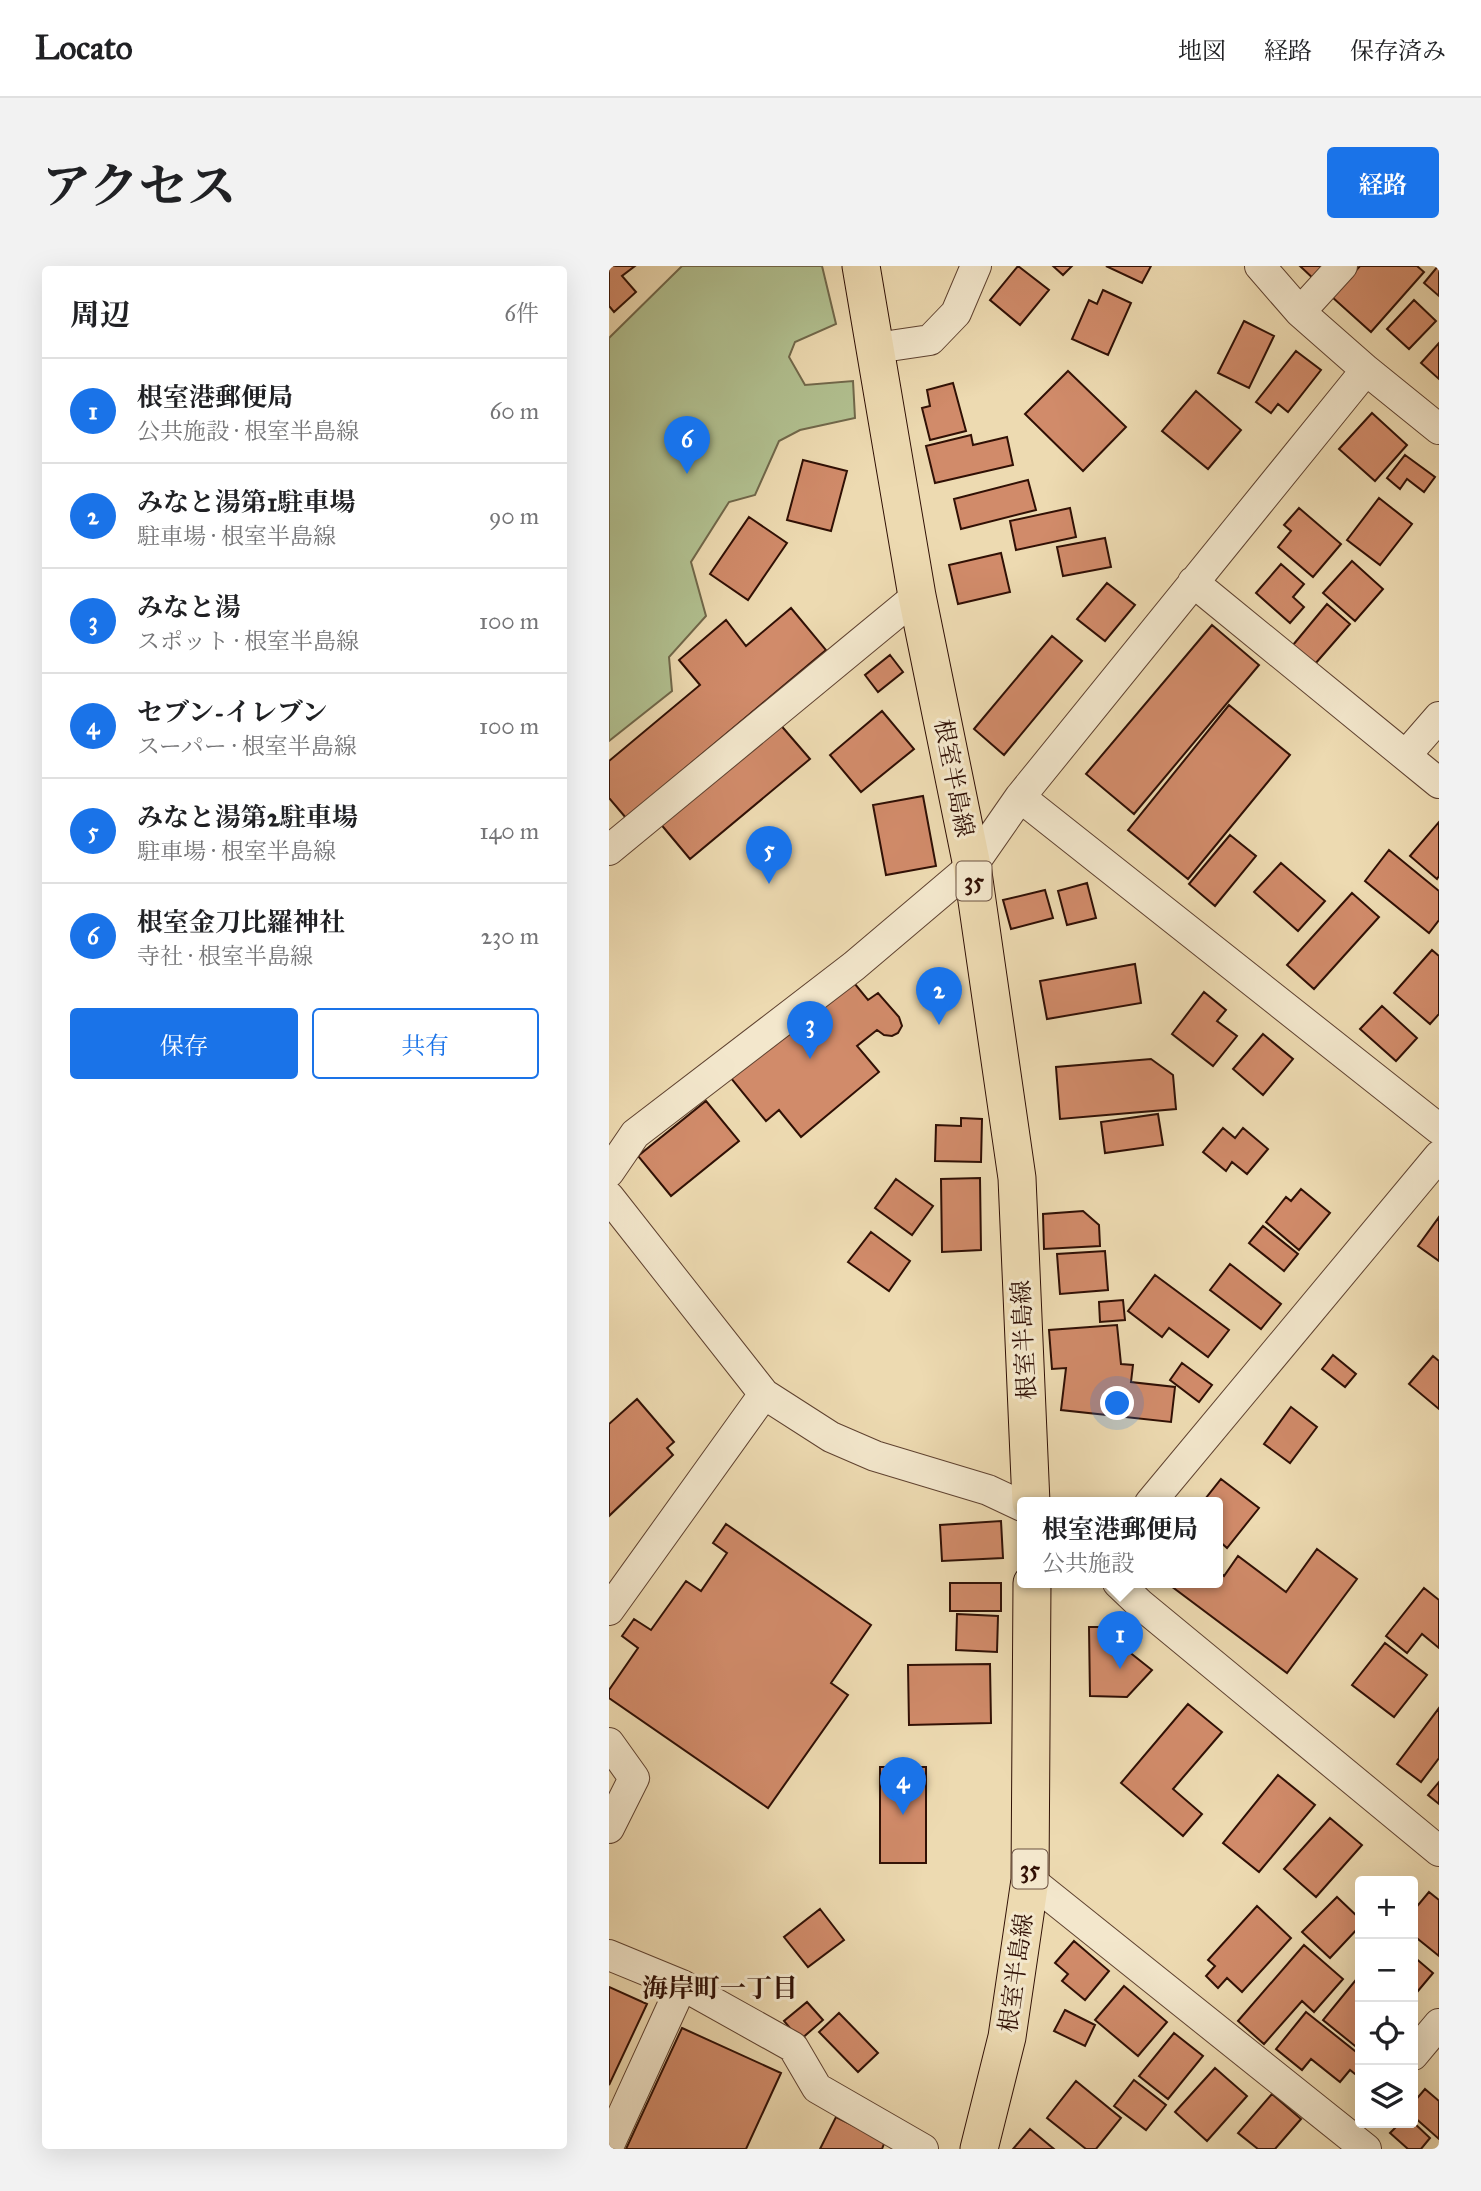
<!DOCTYPE html>
<html lang="ja">
<head>
<meta charset="utf-8">
<style>
	:root { --surface:#fff; --page:#f2f2f2; --text:#202124; --muted:#757577; --line:#e0e0e0; --accent:#1a73e8 }
	body { margin:0; font-family:"IM FELL Great Primer","Noto Serif JP",serif; background:var(--page); color:var(--text) }
	.controls { position:absolute; right:21px; bottom:21px; display:grid; overflow:hidden; border-radius:7px; box-shadow:0 7px 28px #0002 }
	.controls button { width:63px; height:63px; display:grid; place-items:center; padding:0; border:0; border-bottom:2px solid var(--line); background:var(--surface); color:var(--text); font:35px sans-serif }
	.you { position:absolute; left:509px; top:1138px; width:24px; height:24px; margin:-18px; border:5px solid #fff; border-radius:50%; background:#1a73e8; box-shadow:0 0 0 10px #1a73e833 }
	.badge { display:grid; place-items:center; width:46px; height:46px; border-radius:50%; background:var(--accent); color:#fff; font-size:23px; font-weight:700 }
	.pin { position:absolute; translate:-50% -58px; filter:drop-shadow(0 2px 4px #0008) }
	.pin::after { content:''; position:absolute; top:37px; width:24px; height:21px; background:inherit; clip-path:polygon(0 0,100% 0,50% 100%) }
	.popup { position:absolute; left:408px; top:1231px; width:206px; height:91px; box-sizing:border-box; display:grid; place-content:center; border-radius:7px; background:var(--surface); filter:drop-shadow(0 2px 5px #0005); font-size:23px; white-space:nowrap; color:var(--muted) }
	.popup b { font-size:26px; color:var(--text) }
	.popup::after { content:''; position:absolute; left:50%; top:100%; margin-left:-14px; border:14px solid transparent; border-top-color:var(--surface) }
	.list { margin:0; padding:0; list-style:none }
	h2 { display:flex; justify-content:space-between; align-items:center; height:91px; margin:0; padding:0 28px; font-size:30px }
	h2 small { font-size:23px; font-weight:400; color:var(--muted) }
	.list li { display:grid; grid-template-columns:46px 1fr auto; gap:21px; align-items:center; box-sizing:border-box; height:105px; padding:0 28px; border-top:2px solid var(--line) }
	.list b { display:block; font-size:26px; white-space:nowrap }
	.list p { margin:0; font-size:23px; white-space:nowrap; color:var(--muted) }
	.list em { font-size:23px; font-style:normal; color:var(--muted) }
	.actions { display:flex; gap:14px; padding:21px 28px }
	.actions a { flex:1; padding:16px 0; border:2px solid var(--accent); border-radius:7px; text-align:center; font-size:24px; color:var(--accent) }
	.actions .main { background:var(--accent); color:#fff }
	.icon { flex:none; width:38px; height:38px; fill:none; stroke:currentColor; stroke-width:2; stroke-linecap:round; stroke-linejoin:round }
	.map { position:relative; flex:none; width:830px; height:1883px; overflow:hidden; border-radius:7px }
	header { display:flex; align-items:center; gap:42px; box-sizing:border-box; height:98px; padding:0 35px; background:var(--surface); border-bottom:2px solid var(--line) }
	header strong { font-size:33px }
	nav { display:flex; gap:38px; margin-inline-start:auto; font-size:24px }
	.intro { display:flex; align-items:center; justify-content:space-between; box-sizing:border-box; height:168px; padding:0 42px }
	h1 { margin:0; font-size:49px }
	.button { padding:18px 32px; border-radius:7px; background:var(--accent); color:#fff; font-size:24px; font-weight:700 }
	main { display:flex; gap:42px; padding:0 42px }
	aside { flex:1; background:var(--surface); border-radius:7px; box-shadow:0 7px 28px #0002 }
	.map>svg:first-child { display:block }
</style>
</head>
<body>
<header>
<strong>Locato</strong>
<nav><a>地図</a><a>経路</a><a>保存済み</a></nav>
</header>
<div class="intro"><h1>アクセス</h1><a class="button">経路</a></div>
<main>
<aside>
<h2>周辺<small>6件</small></h2>
<ul class="list">
<li><span class="badge">1</span><div><b>根室港郵便局</b><p>公共施設 · 根室半島線</p></div><em>60 m</em></li>
<li><span class="badge">2</span><div><b>みなと湯第1駐車場</b><p>駐車場 · 根室半島線</p></div><em>90 m</em></li>
<li><span class="badge">3</span><div><b>みなと湯</b><p>スポット · 根室半島線</p></div><em>100 m</em></li>
<li><span class="badge">4</span><div><b>セブン-イレブン</b><p>スーパー · 根室半島線</p></div><em>100 m</em></li>
<li><span class="badge">5</span><div><b>みなと湯第2駐車場</b><p>駐車場 · 根室半島線</p></div><em>140 m</em></li>
<li><span class="badge">6</span><div><b>根室金刀比羅神社</b><p>寺社 · 根室半島線</p></div><em>230 m</em></li>
</ul>
<div class="actions"><a class="main">保存</a><a>共有</a></div>
</aside>
<div class="map">
<svg width="830" height="1883" viewBox="0 0 830 1883">
	<rect width="100%" height="100%" fill="#eddab1"/>
	<filter id="stains"><feTurbulence type="fractalNoise" baseFrequency=".00286" numOctaves="4"/><feColorMatrix values="0 0 0 0 .2 0 0 0 0 .09 0 0 0 0 .02 0 0 0 .5 -.17"/></filter>
	<radialGradient id="worn" r=".72"><stop offset=".6" stop-color="#630" stop-opacity="0"/><stop offset="1" stop-color="#630" stop-opacity=".3"/></radialGradient>
	<!-- green -->
	<path fill="#b2c191" stroke="#71684b" stroke-width="2" d="M73,0h140l14,58 -41,18 -6,15 16,28 48,-4 2,37 -55,12 -21,11 -24,54 -26,7 -38,60 15,54 -37,41 3,34 -63,50v-403z"/>
	<!-- building -->
	<path fill="#d18b6a" stroke="#301005" stroke-width="2" d="M0,0h26l-13,10 14,16 -22,20 -5,-6z
		M409,0l31,24 -29,35 -30,-25z
		M444,0h19l-9,9z
		M497,0h45l-9,17z
		M691,0h32l-15,16z
		M751,0h57l7,6 -53,60 -39,-35z
		M829,0h1v30l-15,-13z
		M494,24l28,13 -23,52 -36,-16 17,-39 8,4z
		M805,34l22,21 -27,28 -22,-20z
		M635,55l30,15 -25,52 -31,-15z
		M830,77v36l-18,-16z
		M687,85l25,19 -33,42 -10,-8 -7,9 -15,-11z
		M459,105l58,56 -43,44 -58,-57z
		M344,117l13,48 -36,9 -8,-32 8,-2 -3,-16z
		M587,125l45,39 -33,39 -46,-38z
		M763,147l35,32 -32,36 -36,-32z
		M362,169l2,10 34,-8 6,28 -78,18 -9,-37z
		M796,189l30,22 -11,15 -17,-13 -7,10 -13,-11z
		M194,194l44,11 -16,60 -44,-11z
		M419,214l8,30 -75,19 -7,-30z
		M770,232l33,26 -32,41 -33,-25z
		M461,242l6,29 -60,13 -6,-29z
		M690,242l42,36 -28,33 -35,-30 13,-16 -7,-6z
		M140,251l38,26 -39,57 -38,-26z
		M496,272l6,29 -48,9 -6,-29z
		M392,287l9,39 -52,12 -9,-39z
		M743,295l31,28 -28,32 -32,-28z
		M672,298l23,20 -11,13 11,10 -14,16 -34,-30z
		M498,317l28,22 -30,36 -28,-22z
		M718,338l23,20 -35,40 -22,-19z
		M182,342l35,42 -200,168 -17,-20v-37l91,-76 -21,-25 47,-40 20,26z
		M603,359l47,40 -125,149 -48,-40z
		M443,370l30,25 -78,94 -30,-26z
		M281,389l13,17 -25,20 -13,-17z
		M620,439l61,50 -102,124 -60,-49z
		M273,445l32,38 -53,43 -31,-37z
		M169,456l32,37 -120,100 -31,-37z
		M314,530l13,70 -50,9 -13,-70z
		M830,556v54l-2,3 -27,-23z
		M621,569l26,21 -41,50 -26,-22z
		M780,584l50,41v29l-10,13 -64,-52z
		M672,597l44,38 -27,30 -44,-39z
		M478,617l9,35 -29,7 -9,-34z
		M436,624l8,28 -42,11 -8,-29z
		M743,627l27,24 -65,72 -27,-24z
		M823,684l7,6v58l-9,10 -36,-31z
		M526,698l6,39 -94,16 -7,-38z
		M241,712l18,22 10,-7 21,24 3,9 -4,7 -6,3 -8,-1 -7,-5 -20,16 22,26 -78,65 -22,-27 -13,11 -36,-44z
		M595,726l22,18 -9,11 20,15 -24,30 -41,-32z
		M773,740l35,32 -21,23 -36,-32z
		M654,768l30,25 -30,36 -30,-26z
		M542,793l22,16 3,34 -116,10 -4,-52z
		M97,835l33,40 -68,55 -33,-40z
		M549,848l5,31 -58,8 -4,-31z
		M352,852l21,1 -1,43 -46,-1 1,-36 25,1z
		M614,862l12,10 8,-10 25,21 -21,25 -15,-12 -6,9 -23,-19z
		M371,912l1,72 -39,2 -1,-73z
		M287,913l37,27 -21,29 -37,-27z
		M692,923l29,24 -31,37 -33,-28 20,-25 5,4z
		M474,945l16,14 1,21 -56,3 -1,-35z
		M830,951v44l-21,-15z
		M654,960l35,28 -14,17 -35,-28z
		M262,966l39,29 -21,30 -41,-29z
		M496,985l3,39 -48,4 -3,-40z
		M621,998l51,40 -20,25 -51,-39z
		M546,1009l74,55 -21,27 -39,-29 -7,9 -34,-26z
		M514,1034l2,20 -25,2 -1,-20z
		M508,1059l4,39 12,1 -2,17 44,5 -4,35 -110,-12 5,-42 -14,1 -3,-39z
		M724,1089l23,19 -11,13 -23,-18z
		M824,1090l6,5v48l-30,-25z
		M573,1097l30,22 -13,17 -29,-22z
		M28,1133l37,43 -7,6 6,7 -64,61v-92z
		M682,1141l26,20 -27,36 -26,-19z
		M612,1213l38,29 -32,40 -9,-8v-37h-16z
		M392,1255l2,37 -61,3 -2,-36z
		M117,1258l145,101 -40,58 17,12 -80,113 -159,-110v-8l29,-42 -16,-12 12,-17 17,11 35,-49 15,10 26,-38 -14,-10z
		M708,1283l40,30 -70,94 -120,-90h51v-12l6,5 14,-20 48,36z
		M341,1317h51v28h-51z
		M815,1322l15,12v48l-17,-14 -15,19 -21,-17z
		M348,1348l41,2 -1,36 -41,-2z
		M480,1361h16l23,24 24,19 -25,27 -37,-1z
		M776,1377l42,32 -33,42 -42,-32z
		M381,1398l1,59 -82,2 -1,-60z
		M579,1438l34,28 -49,57 29,25 -19,22 -62,-53z
		M830,1442v50l-18,24 -24,-18z
		M271,1501h46v96h-46z
		M669,1509l37,30 -56,67 -36,-29z
		M830,1516v22l-11,-9z
		M721,1552l32,27 -46,52 -32,-28z
		M820,1626l10,8v56l-26,-21v-24z
		M728,1631l23,22v7l-30,32 -28,-26z
		M648,1640l34,32 -49,54 -15,-14 -9,10 -12,-12 9,-10 -7,-6z
		M211,1643l24,31 -36,27 -24,-30z
		M465,1675l35,30 -24,29 -23,-19 6,-7 -13,-11z
		M695,1679l39,34 -29,33 -12,-11 -38,43 -26,-23z
		M804,1690l20,17 -20,24z
		M746,1715l5,4v65l-37,-30z
		M515,1720l43,36 -29,34 -43,-36z
		M0,1721l38,17 -38,81z
		M198,1736l16,18 -23,20 -16,-19z
		M456,1744l30,15 -10,21 -31,-15z
		M697,1746l54,43v23l-10,-8 -10,12 -29,-23 -9,11 -26,-21z
		M230,1747l39,40 -20,19 -39,-40z
		M73,1762l99,45 -35,76h-120z
		M565,1767l29,23 -35,43 -29,-23z
		M606,1802l32,28 -40,45 -32,-29z
		M525,1814l32,25 -20,25 -32,-24z
		M467,1815l45,37 -25,31h-10l-39,-31z
		M816,1823l14,12v38l-26,-23v-13z
		M663,1828l29,25 -26,30h-17l-20,-16z
		M227,1851l49,24 -3,8h-62z
		M804,1856l17,16 -9,11h-13l-18,-16 10,-10z
		M421,1863l24,20h-41z"/>
	<g fill="none" stroke-linecap="round" stroke-linejoin="round">
		<!-- minor casing -->
		<g stroke="#5f4230" stroke-width="32">
			<path id="minor" d="M651,0l40,46 66,58 73,59
				M691,46l42,-46
				M267,82l54,-8 26,-27 20,-47
				M584,316l246,201
				M797,489l33,-38
				M411,531l419,332
				M0,584l308,-254
				M0,906l26,-38 219,-168 118,-100 48,-69 346,-427
				M0,931l155,197 67,43 44,19 113,34 34,16
				M541,1237l289,-347
				M509,1317l22,21 299,247
				M0,1344l155,-216
				M0,1477l25,35 -25,50
				M421,1614l336,269
				M0,1689l73,30 111,62 24,41 106,61
				M804,1789l26,-31
				M0,1879l73,-160"/>
		</g>
		<!-- major casing -->
		<g stroke="#301005" stroke-width="39">
			<path id="major" d="M252,0l56,330 55,270 45,312 14,325
				M370,1883l28,-112 23,-157 2,-297"/>
		</g>
		<!-- minor -->
		<use href="#minor" stroke="#f3e7cc" stroke-width="30"/>
		<!-- major -->
		<use href="#major" stroke="#eddab1" stroke-width="37"/>
	</g>
	<g text-anchor="middle" dominant-baseline="central" stroke-width="6" stroke-linejoin="round" paint-order="stroke">
		<!-- shield labels -->
		<g fill="#f3e7cc" stroke="#6a5041" stroke-width="2">
			<rect x="347.5" y="595.5" width="35" height="39" rx="5"/>
			<rect x="403.5" y="1583.5" width="35" height="39" rx="5"/>
		</g>
		<g font-size="23" font-weight="bold" fill="#301005">
			<text x="365" y="615">35</text>
			<text x="421" y="1603">35</text>
		</g>
		<!-- street labels -->
		<g font-size="24" fill="#301005" stroke="#f3e7cc">
			<text transform="translate(345 512) rotate(79)">根室半島線</text>
			<text transform="translate(415 1074) rotate(-93)">根室半島線</text>
			<text transform="translate(407 1707) rotate(-82)">根室半島線</text>
		</g>
		<!-- neighbourhood labels -->
		<g font-size="26" font-weight="bold" fill="#301005" stroke="#f3e7cc">
			<text x="111" y="1722">海岸町一丁目</text>
		</g>
	</g>
	<rect width="100%" height="100%" filter="url(#stains)"/>
	<rect width="100%" height="100%" fill="url(#worn)"/>
</svg>
<div class="controls">
<button>+</button>
<button>−</button>
<button><svg class="icon" aria-label="locate" viewBox="0 0 24 24"><circle cx="12" cy="12" r="6"/><path d="M12 2v4M12 18v4M2 12h4M18 12h4"/></svg></button>
<button><svg class="icon" aria-label="layers" viewBox="0 0 24 24"><path d="M12 4l9 5-9 5-9-5zM3 14l9 5 9-5"/></svg></button>
</div>
<div class="you"></div>
<div class="pin badge" style="left:511px;top:1403px">1</div>
<div class="popup"><b>根室港郵便局</b>公共施設</div>
<div class="pin badge" style="left:330px;top:759px">2</div>
<div class="pin badge" style="left:201px;top:793px">3</div>
<div class="pin badge" style="left:294px;top:1549px">4</div>
<div class="pin badge" style="left:160px;top:618px">5</div>
<div class="pin badge" style="left:78px;top:208px">6</div>
</div>
</main>
</body>
</html>
